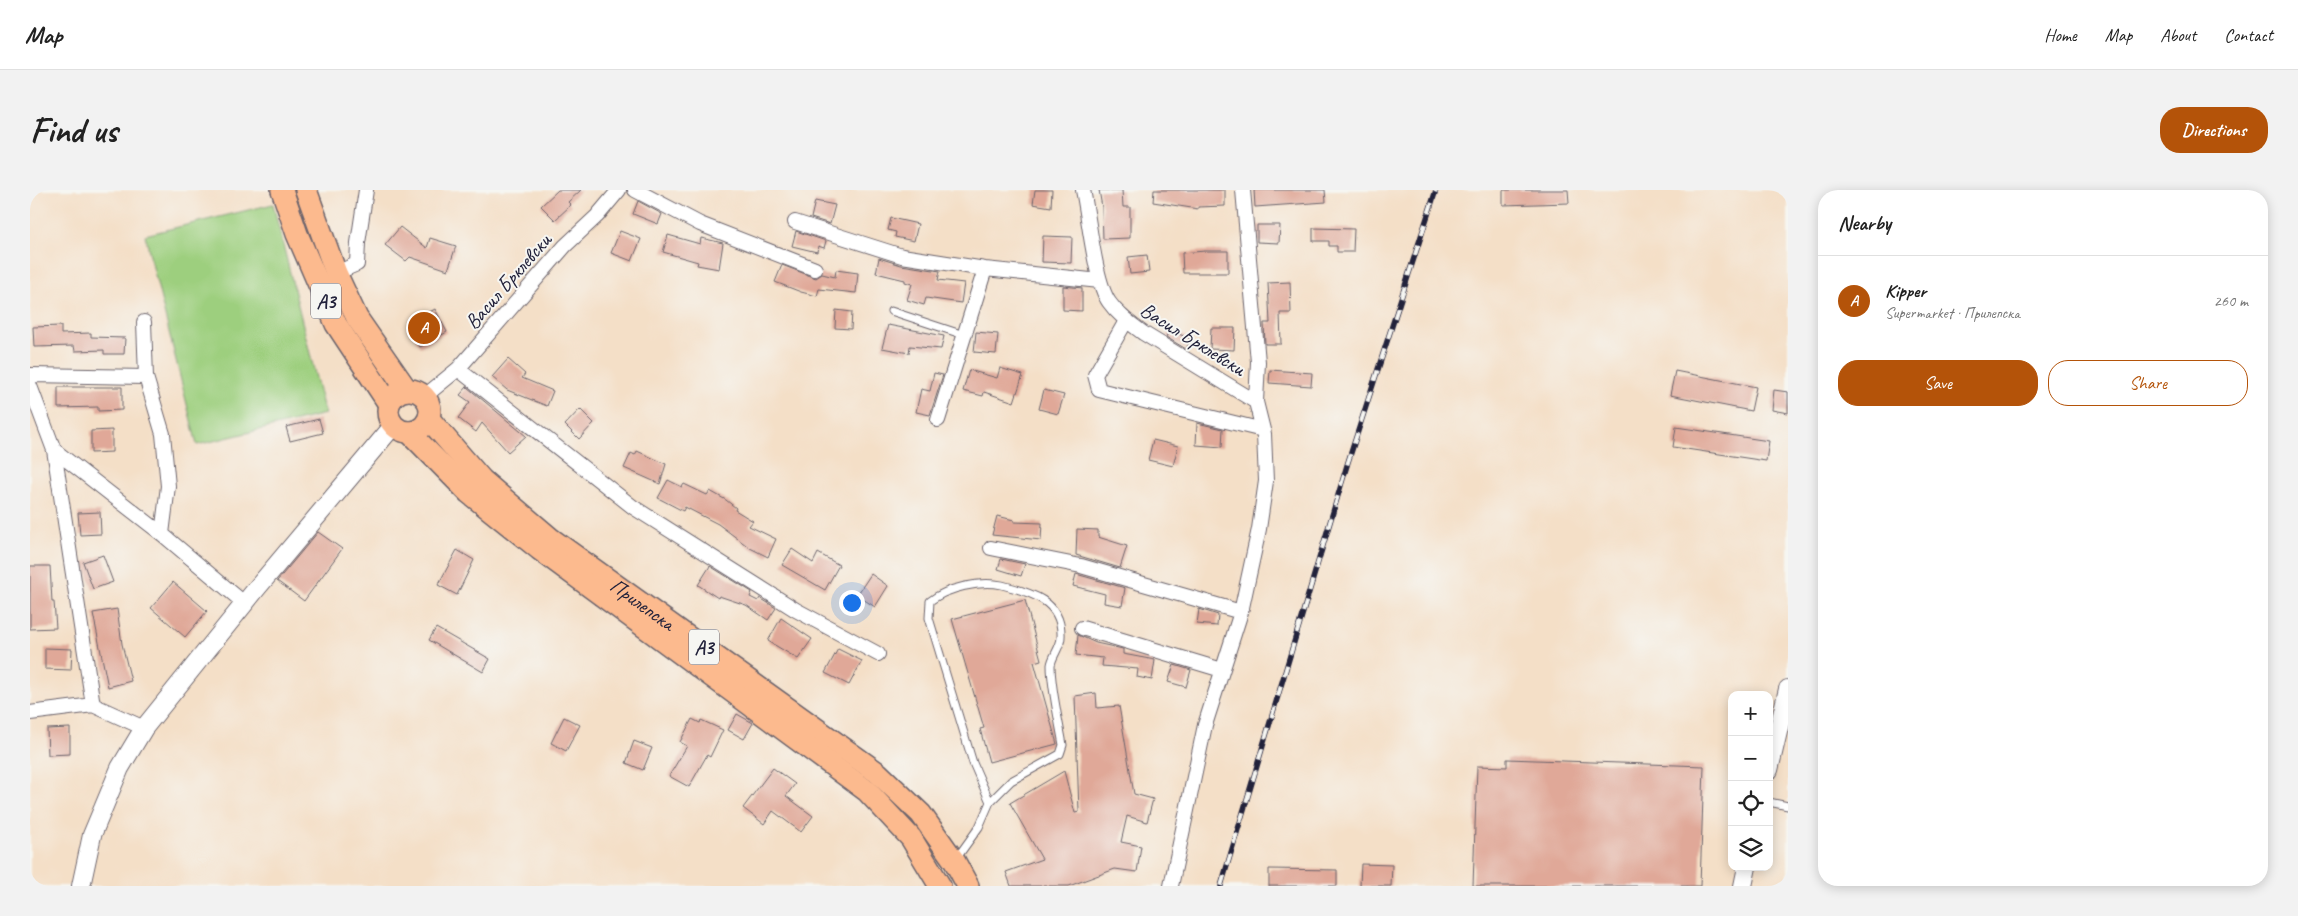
<!DOCTYPE html>
<html lang="en">
<head>
<meta charset="utf-8">
<style>
	:root { --surface:#fff; --page:#f2f2f2; --text:#222; --muted:#767676; --line:#e0e0e0; --accent:#b45309 }
	body { margin:0; font-family:Caveat,sans-serif; background:var(--page); color:var(--text) }
	.controls { position:absolute; right:15px; bottom:15px; display:grid; overflow:hidden; border-radius:10px; box-shadow:0 2px 12px #0003 }
	.controls button { width:45px; height:45px; display:grid; place-items:center; padding:0; border:0; border-bottom:1px solid var(--line); background:var(--surface); color:var(--text); font:25px sans-serif }
	.you { position:absolute; left:821px; top:412px; width:18px; height:18px; margin:-12px; border:4px solid #fff; border-radius:50%; background:#1a73e8; box-shadow:0 0 0 8px #1a73e833 }
	.badge { display:grid; place-items:center; width:32px; height:32px; border-radius:50%; background:var(--accent); color:#fff; font-size:16px; font-weight:700 }
	.pin { position:absolute; translate:-50% -50%; border:2px solid #fff; box-shadow:0 1px 5px #0006 }
	.list { margin:0; padding:0; list-style:none }
	h2 { display:flex; justify-content:space-between; align-items:center; height:65px; margin:0; padding:0 20px; font-size:21px }
	h2 small { font-size:16px; font-weight:400; color:var(--muted) }
	.list li { display:grid; grid-template-columns:32px 1fr auto; gap:15px; align-items:center; box-sizing:border-box; height:90px; padding:0 20px; border-top:1px solid var(--line) }
	.list b { display:block; font-size:19px; white-space:nowrap }
	.list p { margin:0; font-size:16px; white-space:nowrap; color:var(--muted) }
	.list em { font-size:16px; font-style:normal; color:var(--muted) }
	.actions { display:flex; gap:10px; padding:15px 20px }
	.actions a { flex:1; padding:11px 0; border:1px solid var(--accent); border-radius:20px; text-align:center; font-size:18px; color:var(--accent) }
	.actions .main { background:var(--accent); color:#fff }
	.icon { flex:none; width:28px; height:28px; fill:none; stroke:currentColor; stroke-width:2; stroke-linecap:round; stroke-linejoin:round }
	.map { position:relative; flex:none; width:1758px; height:696px; overflow:hidden; border-radius:20px }
	header { display:flex; align-items:center; gap:30px; box-sizing:border-box; height:70px; padding:0 25px; background:var(--surface); border-bottom:1px solid var(--line) }
	header strong { font-size:24px }
	nav { display:flex; gap:28px; margin-inline-start:auto; font-size:18px }
	.intro { display:flex; align-items:center; justify-content:space-between; box-sizing:border-box; height:120px; padding:0 30px }
	h1 { margin:0; font-size:35px }
	.button { padding:12px 22px; border-radius:20px; background:var(--accent); color:#fff; font-size:18px; font-weight:700 }
	main { display:flex; gap:30px; padding:0 30px }
	aside { flex:1; background:var(--surface); border-radius:20px; box-shadow:0 2px 12px #0003 }
	.map>svg:first-child { display:block }
</style>
</head>
<body>
<header>
<strong>Map</strong>
<nav><a>Home</a><a>Map</a><a>About</a><a>Contact</a></nav>
</header>
<div class="intro"><h1>Find us</h1><a class="button">Directions</a></div>
<main>
<div class="map">
<svg width="1758" height="696" viewBox="0 0 1758 696">
	<rect width="100%" height="100%" fill="#f6f6f2"/>
	<filter id="ink" filterUnits="userSpaceOnUse"><feTurbulence type="fractalNoise" baseFrequency=".02" numOctaves="2"/><feDisplacementMap in="SourceGraphic" scale="10" xChannelSelector="R" yChannelSelector="G"/><feConvolveMatrix kernelMatrix="1 2 1 2 8 2 1 2 1" color-interpolation-filters="sRGB"/></filter>
	<filter id="wash" filterUnits="userSpaceOnUse"><feTurbulence type="fractalNoise" baseFrequency=".0096" numOctaves="4" result="noise"/><feDisplacementMap in="SourceGraphic" scale="20" xChannelSelector="R" yChannelSelector="G"/><feGaussianBlur stdDeviation="1.12" result="paint"/><feColorMatrix in="noise" values="0 0 0 0 0 0 0 0 0 0 0 0 0 0 0 0 0 1.4 0 .05"/><feComposite in="paint" operator="in"/></filter>
	<g filter="url(#wash)">
		<rect width="100%" height="100%" fill="#f4dfc7"/>
		<!-- green -->
		<path fill="#9dcf7e" stroke="#60785c" d="M243,14l52,210 -128,31 -52,-210z"/>
		<g id="blocks">
			<!-- building -->
			<path fill="#e0a898" d="M528,0h23l-13,12 3,3 -16,15 -14,-14z
				M1005,0h17l-1,17 -18,-3z
				M1069,0h23l1,17h7v31l-27,1 -1,-32z
				M1124,0h71v16l-27,1v2l-45,-7z
				M1224,0h71l1,12 -71,5z
				M1473,0h65l1,13 -66,2z
				M608,11l24,13 -4,10 -25,-10z
				M785,11l20,4 -5,19 -19,-6z
				M861,28l27,6 -4,17 -19,-4 1,-5 -8,-2z
				M1227,35h23l-1,18 -22,-1z
				M370,37l27,21 3,-10 26,8 -8,24 -38,-13 -4,4 -21,-16z
				M1283,38l41,1 -1,23h-16v-6h-8v-5h-16z
				M590,41l21,8 -9,22 -21,-8z
				M766,41l30,10 -2,7 -6,-2 -1,6 -25,-6z
				M638,45l32,9 1,-6 22,5 -4,26 -22,-4 1,-3 -35,-10z
				M1013,46l29,1 -1,26 -29,-1z
				M1175,61h23v22h-45l-1,-20z
				M1117,65l2,17 -19,2 -2,-17z
				M849,68l22,7 39,6 -2,9 26,3 -3,20 -35,-5 -2,7 -17,-5 5,-16 -7,-2v-2l-29,-7z
				M752,75l34,13 6,-4 13,3 1,-7 22,3 -2,20 -37,-4 -2,7 -16,-4 -26,-10z
				M1260,92l1,31h-11l1,31h-16l-1,-21h6l-2,-40z
				M1033,96l19,2v23l-19,-1z
				M405,119l12,23 -27,15 -12,-23z
				M806,120l16,2 -1,17 -16,-1z
				M858,135l56,11 -3,13 -31,-3 -1,7 -27,-5z
				M31,136v8l30,-1v4l34,1 -1,16h-20v-4l-29,1 -1,-5 -40,1 -1,-20z
				M1181,138h24l-1,22 -24,-1z
				M1139,140l22,9 -5,10 -20,-12z
				M946,142l22,2 -2,20 -22,-2z
				M478,169l17,15 -3,4 31,13 -6,15 -40,-16 -15,-13z
				M970,178l23,7 -9,27 -30,-10 -1,4 -20,-5 6,-21 28,8z
				M1240,180l42,3 -1,13 -42,-3z
				M1645,181l81,16 -5,24 -81,-16z
				M904,183l9,2 -13,40 -14,-3 5,-23 9,2z
				M28,197h64v23l-24,1v-4l-40,1z
				M437,197l59,49 -18,16 -26,-29 -6,9 -18,-14 12,-16 -10,-7z
				M1014,200l20,5 -6,19 -19,-5z
				M1744,200l14,2v21l-16,-3z
				M550,219l14,14 -15,16 -14,-14z
				M289,229l4,14 -33,8 -4,-14z
				M1167,233l26,6 -1,18 -26,-2z
				M1646,237l93,14 -3,20 -93,-14z
				M82,240v22l-21,1v-22z
				M1123,250l25,6 -5,20 -25,-6z
				M607,261l29,13 -6,20 -36,-16 7,-15 4,2z
				M638,290l14,7 2,-3 23,11 3,-4 16,9 10,8 -1,2 18,11 -4,5 27,13 -8,18 -18,-9 -32,-24 -33,-17 -2,4 -25,-13z
				M70,322l1,22 -21,1 -2,-22z
				M967,326l17,4v2l28,1 -1,17 -49,-5z
				M1047,339l21,1v7l29,9 -7,22 -44,-13z
				M288,342l24,17 -38,52 -27,-20z
				M762,359l21,14 5,-10 21,12 -14,25 -43,-25z
				M427,360l17,10 -17,35 -19,-10z
				M73,365l10,27 -20,7 -10,-27z
				M971,369l24,5 -4,12 -23,-7z
				M0,376h20l2,36h2l2,26 -26,1z
				M680,376l42,26 -2,5 8,4 2,-3 16,10 -8,12 -22,-15 -27,-9 -1,2 -20,-13z
				M841,384l17,12 -13,21 -18,-12z
				M1046,384l49,14 -3,18 -18,-3 1,-9 -32,-8z
				M143,392l34,29 -22,26 -34,-29z
				M995,410l16,60 -7,2 23,82 -68,18 -9,-33 4,-1 -32,-109z
				M87,419l5,35 9,37 -23,6 -15,-74z
				M1169,419l19,6 -1,11 -20,-2z
				M751,428l31,21 -14,20 -30,-18z
				M406,438l54,31 -7,13 -54,-32z
				M1048,445l18,8 27,6v5l32,6 -3,20 -15,-3 1,-8 -36,-3 1,-8 -27,-3z
				M15,458l27,1 -1,21 -26,-1z
				M808,459l24,12 -13,24 -24,-12z
				M1144,475l17,5 -5,17 -18,-5z
				M1066,503l1,15 22,-2 15,88 19,5 -6,23 -20,-6 -6,26 20,4 -4,26 -22,-3 -46,17h-58l-5,-14 36,-13 -32,-56 54,-32 11,42 4,-1 -4,-116z
				M707,524l16,9 -9,16 -16,-9z
				M534,527l16,8 -14,26 -15,-8z
				M662,529l8,4 1,-3 22,10 -13,27 -3,-2 -18,32 -20,-11 18,-30 -7,-4z
				M40,538v26l-22,1 -1,-26z
				M604,551l18,7 -9,22 -17,-7z
				M1477,569l197,7 -4,120h-227l4,-120 30,1z
				M743,578l22,16 -9,12 27,20 -12,16 -28,-21 -9,13 -21,-16z
				M1331,674l31,1 -1,21h-31z
				M1239,679l68,1v16h-68z"/>
		</g>
	</g>
	<g filter="url(#ink)">
		<use href="#blocks" fill-opacity="0" stroke="#6c646c" stroke-width="1"/>
		<g fill="none" stroke-linecap="round" stroke-linejoin="round">
			<!-- service casing -->
			<g stroke="#6c646c" stroke-width="9">
				<path id="service" d="M861,121l73,24
					M1739,612l19,4
					M926,669l23,-32 11,-25 21,-21 49,-27 3,-9c-4,-24 -12,-57 -12,-80 1,-9 10,-18 10,-28 2,-36 -31,-45 -59,-52 -22,-5 -55,3 -72,16l-1,17 44,145 17,39"/>
			</g>
			<!-- minor casing -->
			<g stroke="#6c646c" stroke-width="16">
				<path id="minor" d="M605,0l65,34 115,45
					M1053,0c6,28 12,92 26,112 9,13 22,22 34,31l113,69
					M765,32l107,34 83,13 115,12
					M306,83l21,-9 1,-21 8,-53
					M1096,131l-31,54 4,15 164,40
					M428,179l175,138 163,103 82,44
					M0,185l116,2 -2,-55
					M116,187l17,57 5,52 -6,48
					M0,196l24,64 39,255
					M395,206l33,-27 107,-123 32,-30 22,-26
					M908,230l47,-151
					M24,260l108,84 82,69
					M961,358l90,18 160,46
					M1052,438l140,42
					M0,523l63,-8 51,23
					M1141,696l34,-161 36,-113 18,-83 7,-48 -2,-47 -8,-32 2,-40 -15,-172"/>
			</g>
			<!-- tertiary casing -->
			<g stroke="#6c646c" stroke-width="20">
				<path id="tertiary" d="M1739,580l19,-81
					M51,696l11,-51 28,-67 24,-40 113,-140 136,-162
					M1713,696l4,-19"/>
			</g>
			<!-- primary casing -->
			<g stroke="#6c646c" stroke-width="24">
				<g id="primary">
					<path d="M252,0l15,44 39,90 53,80"/>
					<path d="M276,0l30,83 21,45 50,72"/>
					<circle cx="379" cy="221" r="21"/>
					<path id="s1" d="M399,229l53,61 68,58 328,235 43,41 34,48 13,24"/>
					<path d="M379,242l60,61 70,56 328,242 44,47 29,48"/>
				</g>
			</g>
			<!-- service -->
			<use href="#service" stroke="#fff" stroke-width="7"/>
			<!-- minor -->
			<use href="#minor" stroke="#fff" stroke-width="14"/>
			<!-- tertiary -->
			<use href="#tertiary" stroke="#fff" stroke-width="18"/>
			<!-- primary -->
			<use href="#primary" stroke="#fcba8e" stroke-width="21"/>
			<!-- rail casing -->
			<g stroke="#22223b" stroke-width="5.5">
				<path id="rail" d="M1191,696l127,-424 88,-272"/>
			</g>
			<!-- rail -->
			<use href="#rail" stroke="#f6f6f2" stroke-width="4" stroke-dasharray="11" stroke-linecap="butt"/>
		</g>
	</g>
	<g text-anchor="middle" dominant-baseline="central" stroke-width="4" stroke-linejoin="round" paint-order="stroke">
		<!-- shield labels -->
		<g fill="#f6f6f2" stroke="#626272" stroke-width="1">
			<rect x="281" y="93.5" width="30" height="35" rx="4"/>
			<rect x="659" y="439.5" width="30" height="35" rx="4"/>
		</g>
		<g font-size="20" font-weight="bold" fill="#22223b">
			<text x="296" y="111">A3</text>
			<text x="674" y="457">A3</text>
		</g>
		<!-- street labels -->
		<g font-size="21" fill="#22223b" stroke="#f6f6f2">
			<text transform="translate(478 91) rotate(-49)">Васил Брклевски</text>
			<text transform="translate(1163 149) rotate(32)">Васил Брклевски</text>
			<text stroke="none"><textPath href="#s1" startOffset="284">Прилепска</textPath></text>
		</g>
	</g>
</svg>
<div class="controls">
<button>+</button>
<button>−</button>
<button><svg class="icon" aria-label="locate" viewBox="0 0 24 24"><circle cx="12" cy="12" r="6"/><path d="M12 2v4M12 18v4M2 12h4M18 12h4"/></svg></button>
<button><svg class="icon" aria-label="layers" viewBox="0 0 24 24"><path d="M12 4l9 5-9 5-9-5zM3 14l9 5 9-5"/></svg></button>
</div>
<div class="you"></div>
<div class="pin badge" style="left:394px;top:138px">A</div>
</div>
<aside>
<h2>Nearby<small></small></h2>
<ul class="list">
<li><span class="badge">A</span><div><b>Kipper</b><p>Supermarket · Прилепска</p></div><em>260 m</em></li>
</ul>
<div class="actions"><a class="main">Save</a><a>Share</a></div>
</aside>
</main>
</body>
</html>
